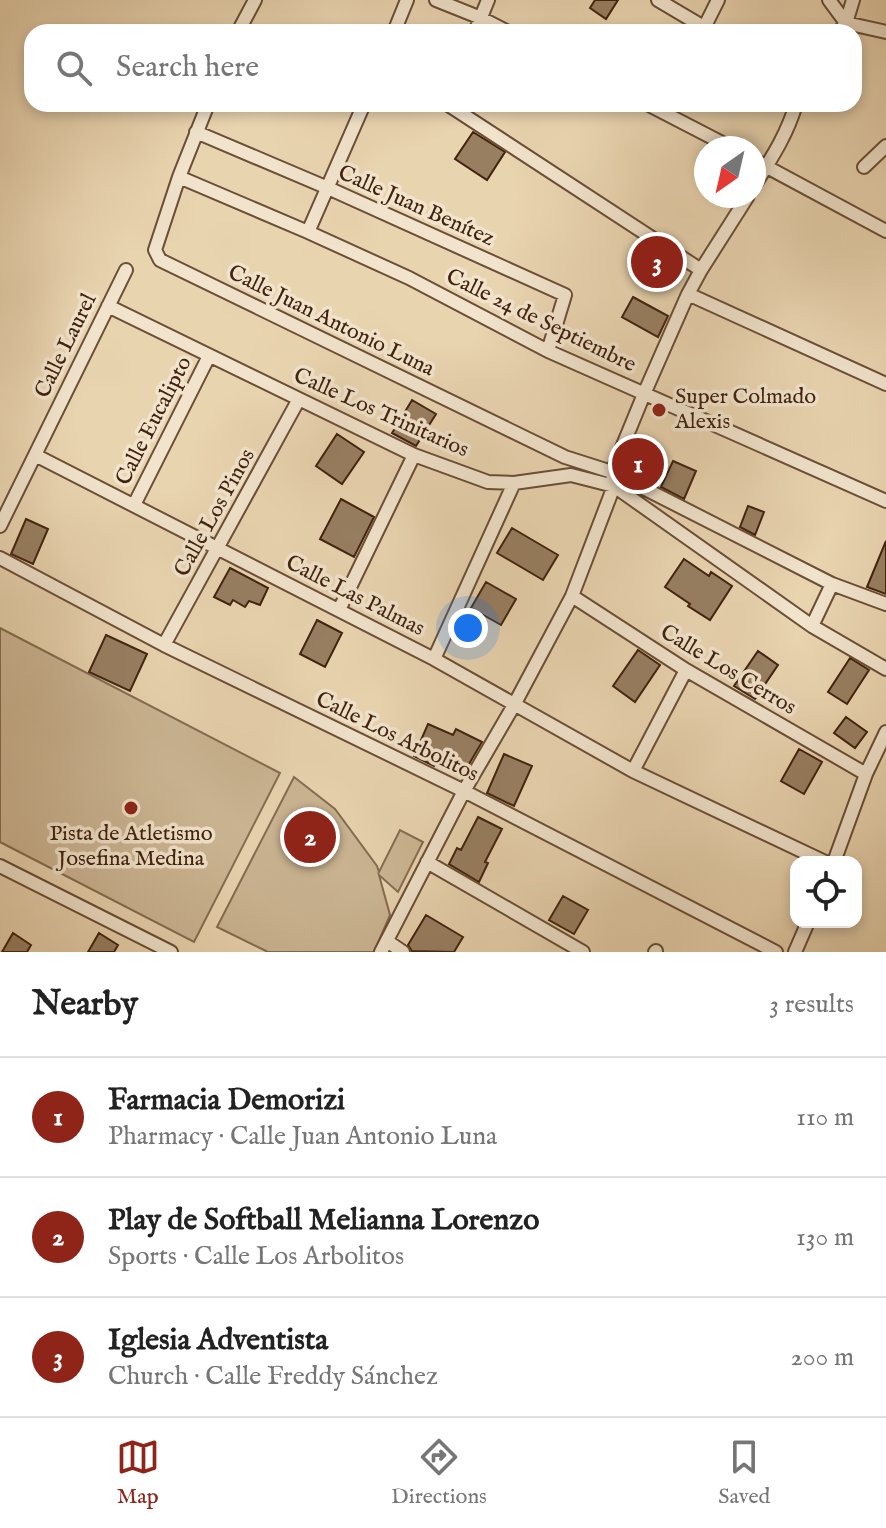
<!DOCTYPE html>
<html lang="en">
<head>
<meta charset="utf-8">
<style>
	:root { --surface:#fff; --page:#f2f2f2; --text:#222; --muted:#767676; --line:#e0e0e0; --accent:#8f2418 }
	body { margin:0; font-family:"IM FELL English",serif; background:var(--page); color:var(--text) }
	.controls { position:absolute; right:24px; bottom:24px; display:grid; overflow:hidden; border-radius:16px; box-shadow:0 4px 12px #0003 }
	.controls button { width:72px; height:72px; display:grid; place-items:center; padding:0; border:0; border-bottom:2px solid var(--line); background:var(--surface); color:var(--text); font:40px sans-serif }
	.compass { position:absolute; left:694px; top:136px; width:72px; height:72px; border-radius:50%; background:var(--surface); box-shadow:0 4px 12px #0003; rotate:214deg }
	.you { position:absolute; left:468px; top:628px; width:28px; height:28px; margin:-20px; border:6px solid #fff; border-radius:50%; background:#1a73e8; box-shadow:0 0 0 12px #1a73e833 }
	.badge { display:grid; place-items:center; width:52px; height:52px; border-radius:50%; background:var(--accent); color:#fff; font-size:26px; font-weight:700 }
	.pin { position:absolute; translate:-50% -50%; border:4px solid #fff; box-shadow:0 2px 8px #0006 }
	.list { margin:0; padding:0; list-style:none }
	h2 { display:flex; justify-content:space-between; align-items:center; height:104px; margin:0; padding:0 32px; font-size:34px }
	h2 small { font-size:26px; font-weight:400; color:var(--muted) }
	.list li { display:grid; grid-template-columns:52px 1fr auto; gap:24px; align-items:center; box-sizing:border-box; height:120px; padding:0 32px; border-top:2px solid var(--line) }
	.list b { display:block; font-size:30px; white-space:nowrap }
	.list p { margin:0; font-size:26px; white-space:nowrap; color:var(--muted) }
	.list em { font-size:26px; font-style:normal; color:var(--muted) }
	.icon { flex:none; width:44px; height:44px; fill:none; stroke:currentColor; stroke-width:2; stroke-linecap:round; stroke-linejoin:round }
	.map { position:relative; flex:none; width:886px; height:952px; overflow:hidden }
	.search { position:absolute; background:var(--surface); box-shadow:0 4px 12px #0003; left:24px; right:24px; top:24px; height:88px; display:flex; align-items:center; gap:20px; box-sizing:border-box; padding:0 28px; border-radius:24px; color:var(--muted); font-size:30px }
	.sheet { height:464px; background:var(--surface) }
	nav { display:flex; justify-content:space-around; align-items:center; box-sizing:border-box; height:112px; border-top:2px solid var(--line); background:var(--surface); font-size:22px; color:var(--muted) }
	nav a { display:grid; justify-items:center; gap:4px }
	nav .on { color:var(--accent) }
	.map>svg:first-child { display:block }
</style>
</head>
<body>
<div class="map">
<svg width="886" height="952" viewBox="0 0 886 952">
	<rect width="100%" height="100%" fill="#e9d4b0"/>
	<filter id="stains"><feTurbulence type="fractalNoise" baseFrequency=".0025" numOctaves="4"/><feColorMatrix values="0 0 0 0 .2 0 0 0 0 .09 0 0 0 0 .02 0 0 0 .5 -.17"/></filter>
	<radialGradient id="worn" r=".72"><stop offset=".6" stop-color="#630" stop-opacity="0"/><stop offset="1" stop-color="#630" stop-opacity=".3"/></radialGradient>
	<!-- green -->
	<path fill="#ccb694" stroke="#866c51" stroke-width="2" d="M0,628l280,145 -86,169 -194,-100z
		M294,777l41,32 42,57 2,6 21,-42 23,12 -25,50 -19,-17 11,40 -16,37h-106l-51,-25z"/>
	<!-- building -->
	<path fill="#987f62" stroke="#40220e" stroke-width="2" d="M595,0h23l-12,19 -16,-11z
		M473,132l32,20 -18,28 -32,-21z
		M644,244l35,22 -12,18 -34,-23z
		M633,297l35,19 -10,21 -36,-20z
		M412,400l24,14 -20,32 -24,-13z
		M337,434l27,18 -22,32 -26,-18z
		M638,446l12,5 -10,25 -12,-6z
		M673,461l23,10 -12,28 -23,-12z
		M341,499l33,18 -20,40 -34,-18z
		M748,506l16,6 -9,23 -15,-8z
		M26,519l22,10 -15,35 -22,-10z
		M512,528l46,27 -15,25 -46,-27z
		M886,541v53l-19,-7z
		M684,559l25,17 2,-4 21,14 -22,34 -22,-14 2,-2 -25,-17z
		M230,568l38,20 -8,17 -11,-4 -4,6 -12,-7 -3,5 -16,-8z
		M486,582l30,17 -15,26 -30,-17z
		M317,620l25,13 -17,34 -25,-13z
		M106,635l41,19 -17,37 -41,-19z
		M638,650l22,15 -25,37 -22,-16z
		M758,651l20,14 -23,34 -21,-13z
		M850,658l19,12 -22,34 -19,-12z
		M846,717l21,15 -12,16 -21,-15z
		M428,724l25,11 3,-6 26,13 -20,34 -26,-13 -2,3 -20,-10z
		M799,749l23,13 -18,32 -23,-13z
		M504,754l28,12 -18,40 -27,-13z
		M478,817l24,12 -17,33 3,1 -9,19 -30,-18 8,-16 4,2z
		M563,896l25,14 -14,24 -25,-14z
		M426,915l37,22 -9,15 -42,-1 -4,-6z
		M13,933l18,12 -4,7h-25z
		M99,933l19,12 -4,7h-26z"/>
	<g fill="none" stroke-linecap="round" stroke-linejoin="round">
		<!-- street casing -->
		<g stroke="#6a4e36" stroke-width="16">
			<path id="street" d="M436,0l45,18 27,14
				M658,0l54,32
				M829,0l17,23 40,9
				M704,28l14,-28
				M238,32l17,-32
				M394,32l13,-32
				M475,32l13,-32
				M839,32l7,-9 7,-23
				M208,104l-29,73 -24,73 5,10 405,197 47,15 220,112 54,20
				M447,104l254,166
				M647,104l85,44
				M196,132l132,56 237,107 -17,56
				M754,160l132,71
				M864,167l22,-21
				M179,177l129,55 101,46 139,73 338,150
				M754,186c17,-27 33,-51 42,-82
				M308,232l56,-128
				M688,294l198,90
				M108,306l306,149 74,27 26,1 57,-8 43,11 198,140 74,43
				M35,455l399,204 199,112 192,91
				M134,505l75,-149
				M0,526l126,-256
				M0,558l164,87 300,146 312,161
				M572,596l114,74 180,104
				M339,610l75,-155
				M812,626l20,-42
				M164,645l135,-246
				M434,659l80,-176
				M633,771l53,-101
				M427,862l156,90
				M834,862l32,-88 20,-42
				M0,866l171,86
				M387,941l16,11
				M381,952l83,-161 50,-86 58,-109 42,-110 -2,-14 32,-78 44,-100 13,-24 47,-74
				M655,952l1,-1
				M795,952l13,-30"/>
		</g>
		<!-- street -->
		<use href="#street" stroke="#f1e3cc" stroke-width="12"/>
	</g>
	<!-- markers -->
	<g fill="#8f2418" stroke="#f1e3cc" stroke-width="3">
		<circle cx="659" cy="410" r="8"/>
		<circle cx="131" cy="808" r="8"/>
	</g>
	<g text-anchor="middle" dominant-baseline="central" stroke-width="7" stroke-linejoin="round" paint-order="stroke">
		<!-- street labels -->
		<g font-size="22" fill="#40220e" stroke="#f1e3cc">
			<text transform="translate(416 206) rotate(24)">Calle Juan Benítez</text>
			<text transform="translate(331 321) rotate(26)">Calle Juan Antonio Luna</text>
			<text transform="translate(541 321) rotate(26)">Calle 24 de Septiembre</text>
			<text transform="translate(66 346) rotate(-64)">Calle Laurel</text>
			<text transform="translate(381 413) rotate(24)">Calle Los Trinitarios</text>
			<text transform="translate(154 421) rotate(-63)">Calle Eucalipto</text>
			<text transform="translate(215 513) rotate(-61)">Calle Los Pinos</text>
			<text transform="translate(355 596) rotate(27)">Calle Las Palmas</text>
			<text transform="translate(728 670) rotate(31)">Calle Los Cerros</text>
			<text transform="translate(397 737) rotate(26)">Calle Los Arbolitos</text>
		</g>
		<!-- poi labels -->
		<g font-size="22" fill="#40220e" stroke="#f1e3cc" text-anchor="start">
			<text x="675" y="397">Super Colmado<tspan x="675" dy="25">Alexis</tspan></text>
			<text x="131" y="834" text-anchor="middle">Pista de Atletismo<tspan x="131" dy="25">Josefina Medina</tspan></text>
		</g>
	</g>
	<rect width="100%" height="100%" filter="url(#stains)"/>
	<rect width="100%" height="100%" fill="url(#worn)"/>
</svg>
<div class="controls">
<button><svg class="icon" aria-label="locate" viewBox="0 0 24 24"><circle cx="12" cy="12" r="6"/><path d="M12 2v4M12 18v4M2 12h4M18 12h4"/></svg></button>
</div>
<svg class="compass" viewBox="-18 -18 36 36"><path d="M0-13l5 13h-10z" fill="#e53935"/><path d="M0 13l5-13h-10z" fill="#767676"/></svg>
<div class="you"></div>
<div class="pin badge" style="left:638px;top:464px">1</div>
<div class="pin badge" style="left:310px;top:837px">2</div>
<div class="pin badge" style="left:657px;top:262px">3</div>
<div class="search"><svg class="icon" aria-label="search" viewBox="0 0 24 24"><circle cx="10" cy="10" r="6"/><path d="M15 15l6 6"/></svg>Search here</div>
</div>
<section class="sheet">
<h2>Nearby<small>3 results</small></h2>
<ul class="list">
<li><span class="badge">1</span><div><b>Farmacia Demorizi</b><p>Pharmacy · Calle Juan Antonio Luna</p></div><em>110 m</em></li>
<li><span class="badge">2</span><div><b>Play de Softball Melianna Lorenzo</b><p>Sports · Calle Los Arbolitos</p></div><em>130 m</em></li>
<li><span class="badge">3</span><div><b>Iglesia Adventista</b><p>Church · Calle Freddy Sánchez</p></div><em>200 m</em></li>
</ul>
</section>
<nav>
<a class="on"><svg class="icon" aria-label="map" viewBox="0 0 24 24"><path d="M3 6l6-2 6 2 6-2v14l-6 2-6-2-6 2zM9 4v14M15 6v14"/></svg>Map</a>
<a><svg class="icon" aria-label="directions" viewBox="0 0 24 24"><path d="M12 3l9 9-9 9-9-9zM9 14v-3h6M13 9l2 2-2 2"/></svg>Directions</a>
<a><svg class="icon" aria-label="saved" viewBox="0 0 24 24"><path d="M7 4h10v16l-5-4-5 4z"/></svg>Saved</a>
</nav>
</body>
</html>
